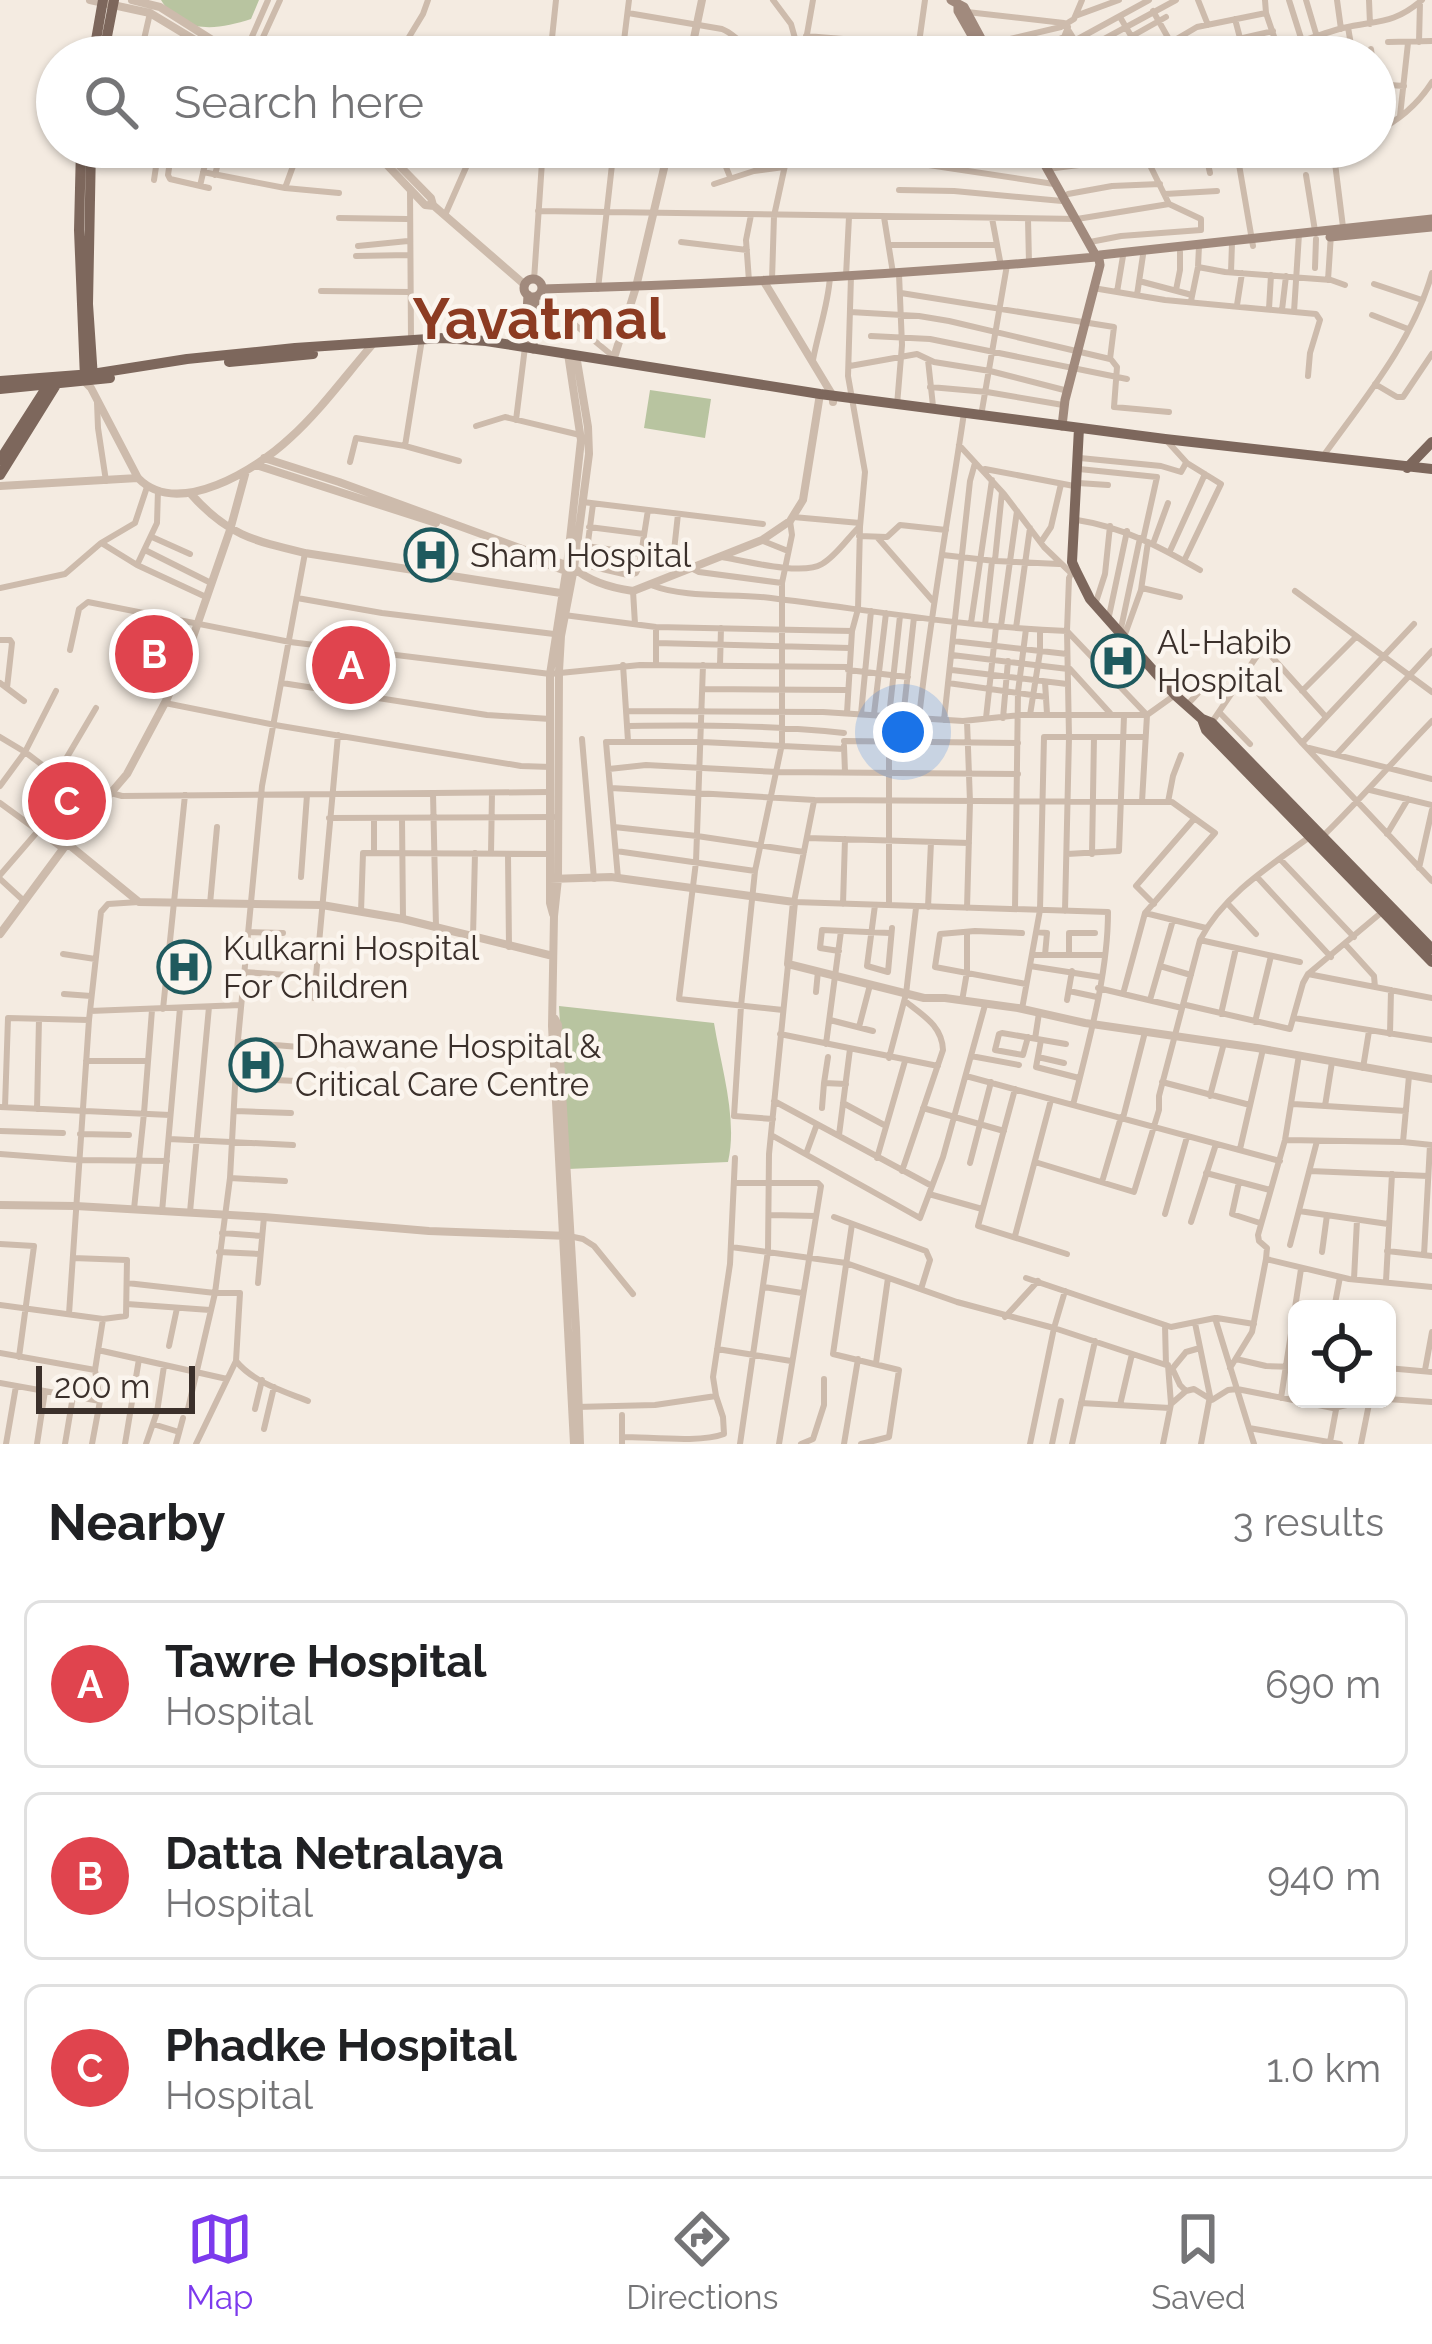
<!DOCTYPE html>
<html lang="en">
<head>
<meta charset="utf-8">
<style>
	:root { --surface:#fff; --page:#f2f2f2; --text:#202124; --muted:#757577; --line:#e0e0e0; --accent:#7c3aed }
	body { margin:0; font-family:Raleway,sans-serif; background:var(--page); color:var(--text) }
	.controls { position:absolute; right:36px; bottom:36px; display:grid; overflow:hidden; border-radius:18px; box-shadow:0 3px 9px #0004 }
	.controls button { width:108px; height:108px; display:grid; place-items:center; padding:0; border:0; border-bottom:3px solid var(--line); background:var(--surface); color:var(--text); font:60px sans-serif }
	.scale { position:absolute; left:36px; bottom:30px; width:159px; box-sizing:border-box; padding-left:12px; border:6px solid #3b302b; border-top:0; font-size:33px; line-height:42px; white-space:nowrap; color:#3b302b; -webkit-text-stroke:9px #fbf5ee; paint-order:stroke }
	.you { position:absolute; left:903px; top:732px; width:42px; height:42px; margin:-30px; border:9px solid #fff; border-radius:50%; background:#1a73e8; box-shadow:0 0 0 18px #1a73e833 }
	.badge { display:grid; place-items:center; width:78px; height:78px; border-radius:50%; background:var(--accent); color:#fff; font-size:39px; font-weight:700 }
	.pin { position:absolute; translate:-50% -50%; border:6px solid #fff; box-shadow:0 3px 12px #0006 }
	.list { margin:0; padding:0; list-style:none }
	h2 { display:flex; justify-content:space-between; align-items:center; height:156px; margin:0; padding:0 48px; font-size:51px }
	h2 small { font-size:39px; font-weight:400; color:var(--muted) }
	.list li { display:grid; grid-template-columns:78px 1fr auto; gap:36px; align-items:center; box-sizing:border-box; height:168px; margin:0 24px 24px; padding:0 24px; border:3px solid var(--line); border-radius:18px }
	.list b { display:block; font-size:45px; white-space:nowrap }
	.list p { margin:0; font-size:39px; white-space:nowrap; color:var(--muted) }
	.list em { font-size:39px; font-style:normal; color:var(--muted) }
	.icon { flex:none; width:66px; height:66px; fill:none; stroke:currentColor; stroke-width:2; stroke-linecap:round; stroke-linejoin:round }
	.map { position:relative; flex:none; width:1432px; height:1444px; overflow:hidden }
	.search { position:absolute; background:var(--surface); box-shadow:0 3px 9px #0004; left:36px; right:36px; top:36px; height:132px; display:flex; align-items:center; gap:30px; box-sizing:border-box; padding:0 42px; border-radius:66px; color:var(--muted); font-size:45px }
	.sheet { height:732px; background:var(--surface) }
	nav { display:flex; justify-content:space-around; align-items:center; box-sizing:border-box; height:168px; border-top:3px solid var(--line); background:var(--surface); font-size:33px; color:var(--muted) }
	nav a { display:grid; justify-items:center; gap:6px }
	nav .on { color:var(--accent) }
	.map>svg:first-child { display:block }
</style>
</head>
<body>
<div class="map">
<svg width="1432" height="1444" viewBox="0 0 1432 1444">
	<rect width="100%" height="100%" fill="#f4ebe1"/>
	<!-- green -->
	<path fill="#b8c4a0" d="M161,0h98l-8,19c-34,11 -68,16 -90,-19z
		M650,390l61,9 -6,39 -61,-10z
		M559,1006l155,17c7,44 24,96 14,139l-160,7z"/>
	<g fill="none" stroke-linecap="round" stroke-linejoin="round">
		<!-- minor -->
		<path stroke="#cdbbac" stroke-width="6" d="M773,0l18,24 7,25
			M1198,0l10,25
			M1265,0l1,13 15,44
			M1289,0l18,57
			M1306,0l11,37
			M1337,0l4,29
			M1369,0l1,24
			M1153,11l26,46
			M967,12l97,11 21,34
			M628,13l94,16c11,4 16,13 27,17 16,6 37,3 54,7
			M1078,15l41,-15
			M1120,17l17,29 13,10
			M1235,19l10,38
			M1348,27l5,30
			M806,36l111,9
			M552,38l60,19
			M1076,40l73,-40
			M1388,42l44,-1
			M1419,42l1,-40
			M985,45l76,-18 13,-8 8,-19
			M1212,45l61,-14
			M1371,49l1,8
			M140,57l10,-44
			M183,57l7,-20
			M243,57l25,-57
			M254,57l26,-57
			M327,57l7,-15h72l17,-28 5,-14
			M550,57l6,-57
			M622,57l7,-57
			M803,57l10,-57
			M917,57l8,-57
			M952,57l23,-16
			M1017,57l47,-20 4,-10
			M1062,57l20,-6 94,-51
			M1095,57l71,-40
			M1118,57l18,-10
			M1146,57l51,-30 69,-14
			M1252,57c31,-7 60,-21 91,-29 34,-8 50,-3 79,-28
			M1375,84l29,2
			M1381,84v45
			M1400,116l8,-73
			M1375,132c23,-11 43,-28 57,-50
			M172,147l-4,28 2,4 39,9
			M247,147l9,3
			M718,147l12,30
			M809,147l245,37
			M1194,147l14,17 2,9
			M1236,147l17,99
			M1307,147l2,6 17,-6
			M1333,147l10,80
			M1047,169l88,-11 36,-11
			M203,172l82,16 54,5
			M215,175l7,-28
			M1306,175l9,56
			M154,180l5,-33
			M714,184l40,-13 30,-4
			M200,186l9,-39
			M285,188l15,-41
			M410,190l1,149
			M899,190l55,1 108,10
			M1068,194l44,-8 48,-2
			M1165,194l52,-3
			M538,211l539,8 92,-15
			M445,215l30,-68
			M884,217l9,56
			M339,218l68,1
			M992,218l9,48
			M1028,219l1,44
			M681,242l66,8
			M1090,242l31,-6 80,-6v-11l-32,-15 -28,-57
			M889,245h106
			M358,246l50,-5
			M356,256l53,-1
			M1198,267l27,5 106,8 14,5
			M1315,268l1,-29
			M1231,272l1,-29
			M846,276l3,-59
			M534,280l9,-133
			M772,280l2,-64 15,-69
			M1328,280l3,-46
			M749,281l-3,-41 5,-25
			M1139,281l53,14
			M1374,284l48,16
			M1093,288l72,12 151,14 4,6 -10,33 -2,23
			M598,289l16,-142
			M1176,290l4,-20v-18
			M321,291l89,1
			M1117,292l6,-36
			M539,295l75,62
			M1137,295l6,-40
			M1191,301l7,-34 1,-21
			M1237,305l5,-32
			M1269,309l2,-34
			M1282,310l4,-34
			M850,312l69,4 30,5 161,38 4,-32 -213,-34
			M1294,312l5,-78
			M1372,315l36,14
			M871,336l59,3 197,40
			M1110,358l7,9 -3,40 55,5
			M813,360c5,-28 15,-54 17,-83
			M928,360l5,46
			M850,366l67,-12 17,8 56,9 78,20
			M1375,384l22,13h6l29,-43
			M930,387l57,5 76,13
			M97,402l1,26 8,53
			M897,405l5,-60 -3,-71
			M981,416l26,-151
			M516,420l9,-73
			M476,426l29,-9 75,18
			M1167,441l20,22 34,21 -37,77
			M959,445l45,49 40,53 27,26
			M405,446l17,-107
			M1324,455c41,-57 89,-114 108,-182
			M1080,458l81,8 20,6 5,-9
			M350,462l6,-24 49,8 54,15
			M985,469l89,17
			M1079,469l78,8 -14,63
			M1078,483l30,2
			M583,502l180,22
			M593,504l-8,61 43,10 8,-2 3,-6 9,-57
			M793,517l67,6
			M1077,520c46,7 83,27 123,50
			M589,527l55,7
			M859,536l28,1 13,-12 46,5
			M152,537l38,17
			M877,537l56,64
			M763,541l25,10
			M1041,542l10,-15 10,-43
			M103,544l34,21 69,32
			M1153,544l15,-41
			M586,546l55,8
			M145,550l66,33
			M1170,551l35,-77
			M943,555l52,6 64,3
			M722,557c23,4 81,19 100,7 14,-8 25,-25 36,-36
			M673,560l5,-46
			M995,560l7,-68
			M137,565l20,-42 1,-33
			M693,569l6,3 83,11
			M651,585c36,14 81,8 120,13 98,12 196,29 296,33l80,84 -5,87
			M0,588l65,-14 36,-31 34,-20 12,-36
			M1142,588l38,9
			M633,591l2,33
			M1295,591l137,101
			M297,598l85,15 172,21
			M1095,605l10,-31 5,-48
			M564,615l92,12 196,4
			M1109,616l18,-85
			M971,623l21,-143
			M985,625l7,-64
			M1001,626l16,-115
			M1016,628l14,-100
			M1120,633l20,-95
			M1124,637l17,-47 7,-48
			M0,640h10l2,3 -5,45
			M953,641l114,13
			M656,643l194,5
			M70,650l9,-41 9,-7 202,40 260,32 90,-9 208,2
			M114,652l64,20
			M952,655l116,14
			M623,665l5,76
			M656,665v-38
			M703,665l-7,197 -17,137 104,11
			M720,665l1,-37
			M1070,669l40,44
			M848,670l60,7
			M952,670l115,14
			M1244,677l58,66 130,138
			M1045,682l2,32
			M0,683l24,18
			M282,683l205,32 63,4
			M948,683l98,14
			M703,689l143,1
			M56,691l-31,61 73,55
			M1302,691l54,-54
			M165,703l110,22 246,41 30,1
			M1187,705l28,-30
			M627,711l196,1 140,9 58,-6h126l28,-20
			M847,713l5,-82 6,-22 2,-82 5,-55 -17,-96 3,-100
			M1220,713l30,31
			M861,714l10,-103
			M874,714l12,-101
			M1030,715l10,-63v-22
			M903,718l11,-101
			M919,718c11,-102 30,-203 45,-305
			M986,718l10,-91
			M1003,718l5,-57
			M944,720l26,-239 5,-18
			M1210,725l53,-78 63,70
			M629,726c72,-1 144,-1 215,7
			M0,737l25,15 -25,34
			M582,739l12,140
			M844,741l174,2
			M1302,743l112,-119
			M844,746l1,26
			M1309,748l123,31
			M1337,754l95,-103
			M609,769l37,-4 132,7 240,2
			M57,774l39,-66
			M611,788l204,12 357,2 43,31 -70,80 -22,81
			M1370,790l62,15
			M111,793l11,3 428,-4
			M433,793l3,134
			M814,801l-20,101 314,10c0,63 -20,132 -35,193
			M1168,802l5,-26 8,-21
			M0,803l63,46
			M329,818l225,-1
			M374,818v35
			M402,818l1,101
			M614,827l83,9 107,16
			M1387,834l21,-35
			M1323,836c38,-37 72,-77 109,-115
			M807,838l162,5
			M616,851l139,20
			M491,853l1,-60
			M1067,854l52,-3 5,-135
			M1092,854l2,-117
			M508,855l1,92
			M1280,859l74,78
			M1419,868l13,-58
			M0,875l38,-44
			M301,877l6,-82
			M1257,877l74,80
			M618,878l-12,-136h96l142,7
			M0,879l24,22
			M210,904l7,-77
			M843,904l2,-65
			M1154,904l-18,-18 58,-67
			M1228,904l28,30
			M875,905l-8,61 21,6 4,-44
			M889,905v-189l11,-100
			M928,907l3,-65
			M967,908l3,-106 -3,-81
			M1015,909l3,-217 8,-63
			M1065,911l4,-174 -2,-106 2,-53 5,-10
			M361,912l2,-59 187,1
			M1145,913l61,15
			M248,932l35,1
			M1036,932l11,1 -2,22
			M1022,933l-47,-2 -35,3 -5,33 91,17
			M473,937l2,-84
			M1200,940l100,22
			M1345,944l29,32 1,11
			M839,951l-19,-3 2,-18 68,3
			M63,954l32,5
			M1032,955h71
			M1069,955v-22h26
			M1030,966l70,11
			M1160,966l31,9
			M244,972l44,3
			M1308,974l124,24
			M1098,988l84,20
			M1069,991l28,6
			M816,992l2,-21
			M64,994l27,2
			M314,998l24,-263
			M1067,1000l5,-29
			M1150,1000l23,-80
			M962,1001l5,-29v-38
			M1186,1005l104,24 13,-46 5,-9 74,-62
			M163,1009l22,-214
			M1022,1009l18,-99 4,-173h100
			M90,1011l151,-6
			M1221,1014l15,-66
			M1294,1018l138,22
			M830,1020l43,11
			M1255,1022l16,-66
			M859,1027l11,-42
			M780,1034l158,32
			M1390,1034l1,-44
			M1028,1037l-5,18 -28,-5 4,-16 3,-1 64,11
			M1035,1039l4,-26
			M1041,1040l-5,27 43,11
			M238,1042l61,5
			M826,1044l15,-113
			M1299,1055l-14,85 -27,95 1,6 8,7 -1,11 83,20 83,8
			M971,1056l48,9
			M1038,1057l26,6
			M889,1058l17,-64 10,-86
			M86,1061h62
			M1363,1068l6,-37
			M966,1076l314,85
			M235,1078l61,3
			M1162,1082l88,23
			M824,1083l4,-26
			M1015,1089l-37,137 89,28
			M1210,1096l14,-53
			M774,1101l158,85
			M843,1103l43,23
			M1293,1104l113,7
			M1325,1106l7,-44
			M0,1107l170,8
			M5,1107l3,-89 81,2
			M822,1108l2,-25 22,1
			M923,1108l81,23
			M37,1109l2,-90
			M235,1111l56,2
			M1123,1118l22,-86
			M773,1119l-39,-3 7,-110 14,-135 27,-127v-161l10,-48 -2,-14
			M0,1131l63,2
			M80,1134l49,1
			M839,1135l11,-86
			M773,1136l147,82 23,-61 42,-152
			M169,1139l124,6
			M1286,1140l117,2 29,3
			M1403,1142l6,-66
			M1240,1149l23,-100
			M0,1154l79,6 88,1
			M806,1154l11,-30
			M877,1158l28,-97
			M1035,1162l99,30 25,-82v-14l41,-156c23,-45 71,-75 111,-104
			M970,1163l21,-81
			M902,1171l41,-121c-1,-25 -21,-35 -38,-49
			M1310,1171l118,5
			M1206,1173l64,17
			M230,1178l55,3
			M1102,1182l19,-65
			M1239,1182l-7,32 28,9
			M734,1183h84l3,3 -42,258
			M929,1194l53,15
			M134,1209l10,-96 8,-103
			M1299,1211l89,13
			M162,1212l18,-204
			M190,1212l19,-205
			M1165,1214l22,-77
			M771,1215l45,1
			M834,1217l92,34 4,9 -9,29
			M1191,1222l25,-78
			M852,1224l-19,130 66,16 -10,67 -28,7
			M222,1233l40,3
			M569,1236l14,3 11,7 39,48
			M1015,1236l36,-136
			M0,1244l34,2 -15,111
			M1290,1245l27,-104
			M731,1247l115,16 111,39 97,26 -24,116
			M1387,1251l45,5
			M219,1252l41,2
			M1322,1252l5,-37
			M1424,1255l6,-110
			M73,1258l54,2 -1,56 -23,3
			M1026,1278l145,49 44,-9 34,110 91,16
			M1354,1279l3,-59
			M1386,1281l6,-107
			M127,1283l88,10 -27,116
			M258,1283l6,-66
			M764,1287l38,6
			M1065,1291l-11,37 112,37 -1,-40
			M127,1304l83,6
			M0,1305l103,14 -8,51 5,31 -8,43
			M1334,1309l6,-32
			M69,1314l20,-294 12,-108 7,-8 31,-2
			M1005,1317l33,-36
			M1217,1318l37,6
			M1195,1323l15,73 -9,48
			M169,1346l8,-38
			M717,1349l74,12
			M98,1350l129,29
			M0,1353l95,17
			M1236,1359l30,7 31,1
			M236,1361c17,21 47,30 72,40
			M876,1363l12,-85
			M1230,1368l22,-36 14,-73
			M1387,1368l45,4
			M1172,1369l14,-17 14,-4
			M1173,1370l7,15 6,6
			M1425,1370l7,-38
			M0,1383l100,18
			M1281,1398l20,-129
			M1387,1399l45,3
			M1081,1403l89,5
			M1171,1404l15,-13 8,-2 18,11 16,-10 9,-1 96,19 23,-5 13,1
			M1120,1405l12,-51
			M576,1407l79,-2 61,-9
			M255,1409l7,-29
			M622,1415v29
			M153,1424l26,8
			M1249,1428l5,16
			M264,1429l10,-42
			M622,1437c28,0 79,6 102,-3l-1,-17 -7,-21 -3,-19 17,-113 5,-106
			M1330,1442l8,-43
			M6,1444l10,-58
			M37,1444l8,-53
			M65,1444l8,-48
			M125,1444l14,-85
			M146,1444l11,-32 7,-46
			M176,1444l7,-26
			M196,1444l40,-83 4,-68h-25l15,-115 7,-128 25,-264 43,-233
			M740,1444l28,-193 1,-97 19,-189
			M801,1444l12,-5 11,-34v-26
			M844,1444l14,-85
			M1052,1444l9,-43
			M1072,1444l23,-103
			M1163,1444l8,-40 -3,-39
			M1361,1444l9,-45"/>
		<!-- tertiary -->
		<path stroke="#cdbbac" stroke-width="8" d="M90,0l60,13 73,44
			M132,0l28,7 79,50
			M690,57l12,-57
			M370,147l55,58 9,1 91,79
			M381,147l50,51 2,7
			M763,280l70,116v6
			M613,361l23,-74 33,-140
			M85,382l6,6 47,90c40,41 119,-9 152,-40 30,-27 56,-63 82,-93
			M264,458l75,24 235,86c16,14 38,20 59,23l129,-51 28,-19 13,-21 17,-106
			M256,465l180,58
			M0,486l138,-8
			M191,494c36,41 63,47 114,59l262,41
			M529,558l37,13
			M68,844l71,58 183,3 81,14 150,37
			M550,879l61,-2 183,25 -6,62 136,34h21l73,10 67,15 172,25 175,31
			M553,914l-3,-11v-229l17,-108 14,-126 -13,-86
			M0,934l63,-85 64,-75 40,-75 26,-62 37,-107 16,-59
			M555,1019l3,6 18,303 4,116
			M0,1205l76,1 188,11 165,14 140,5
			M574,1444l-22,-418 2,-110 4,-37 1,-208 2,-35 13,-68 15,-114 -1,-27 -12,-72"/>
		<!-- secondary -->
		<path stroke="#a18a7d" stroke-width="9" d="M951,0l13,7 27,50
			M958,5v6l21,37
			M1035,147l61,109
			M1330,237l102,-10
			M1100,255l332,-36
			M524 288a9 9 0 1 1 18 0a9 9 0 1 1-18 0Z
			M542,289c185,-5 370,-15 554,-32
			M525,347l3,-52
			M533,349l2,-52
			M1062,426l3,-26 35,-135 -1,-6"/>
		<!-- primary -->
		<path stroke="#7d675c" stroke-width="10" d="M93,57l10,-57
			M103,57l11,-57
			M81,147l-2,83 6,148
			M91,147l-3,157 5,74
			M229,362l84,-8
			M0,381l92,-7 95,-15 108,-11 148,-10 43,3 334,53 345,45 267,30
			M0,389l110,-11
			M1079,428l-7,134 4,9 14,28 85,96 27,24 10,4 220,226
			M0,460l50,-78
			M1407,468l25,-26
			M0,475l59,-95
			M1202,719l4,11 226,232"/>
	</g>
	<!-- icons -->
	<defs>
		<g id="hospital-ring" transform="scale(2.7)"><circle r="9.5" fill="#fbf5ee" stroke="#1f5a5e" stroke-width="1.5"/><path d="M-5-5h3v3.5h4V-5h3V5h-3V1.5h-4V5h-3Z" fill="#1f5a5e"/></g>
	</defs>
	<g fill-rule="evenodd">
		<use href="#hospital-ring" x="431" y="555"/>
		<use href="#hospital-ring" x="1118" y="661"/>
		<use href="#hospital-ring" x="184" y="967"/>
		<use href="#hospital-ring" x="256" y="1065"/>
	</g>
	<g text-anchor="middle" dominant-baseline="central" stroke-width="9" stroke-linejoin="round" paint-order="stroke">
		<!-- poi labels -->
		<g font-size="33" fill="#3b302b" stroke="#fbf5ee" text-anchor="start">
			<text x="470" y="555">Sham Hospital</text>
			<text x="1157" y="642">Al-Habib<tspan x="1157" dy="38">Hospital</tspan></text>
			<text x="223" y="948">Kulkarni Hospital<tspan x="223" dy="38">For Children</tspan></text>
			<text x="295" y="1046">Dhawane Hospital &amp;<tspan x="295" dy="38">Critical Care Centre</tspan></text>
		</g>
		<!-- town labels -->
		<g font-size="57" font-weight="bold" fill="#8c3b22" stroke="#fbf5ee">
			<text x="539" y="318">Yavatmal</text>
		</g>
	</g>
</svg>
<div class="controls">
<button><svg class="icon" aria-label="locate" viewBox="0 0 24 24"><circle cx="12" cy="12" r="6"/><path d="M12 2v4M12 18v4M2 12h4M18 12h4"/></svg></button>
</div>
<div class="scale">200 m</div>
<div class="you"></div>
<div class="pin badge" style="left:351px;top:665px;background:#e0444e">A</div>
<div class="pin badge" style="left:154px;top:654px;background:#e0444e">B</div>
<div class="pin badge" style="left:67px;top:801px;background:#e0444e">C</div>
<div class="search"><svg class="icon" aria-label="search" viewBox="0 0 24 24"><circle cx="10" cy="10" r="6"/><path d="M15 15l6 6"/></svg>Search here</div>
</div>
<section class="sheet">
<h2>Nearby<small>3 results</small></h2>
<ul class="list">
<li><span class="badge" style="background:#e0444e">A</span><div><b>Tawre Hospital</b><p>Hospital</p></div><em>690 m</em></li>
<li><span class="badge" style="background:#e0444e">B</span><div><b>Datta Netralaya</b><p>Hospital</p></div><em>940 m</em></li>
<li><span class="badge" style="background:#e0444e">C</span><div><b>Phadke Hospital</b><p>Hospital</p></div><em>1.0 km</em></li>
</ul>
</section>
<nav>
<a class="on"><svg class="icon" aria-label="map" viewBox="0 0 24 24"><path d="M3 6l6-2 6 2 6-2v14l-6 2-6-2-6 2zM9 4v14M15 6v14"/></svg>Map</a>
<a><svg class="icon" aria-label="directions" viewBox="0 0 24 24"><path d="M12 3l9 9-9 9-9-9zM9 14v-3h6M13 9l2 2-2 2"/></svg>Directions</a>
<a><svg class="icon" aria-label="saved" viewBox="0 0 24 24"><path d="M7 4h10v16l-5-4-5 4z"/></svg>Saved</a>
</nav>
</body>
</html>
